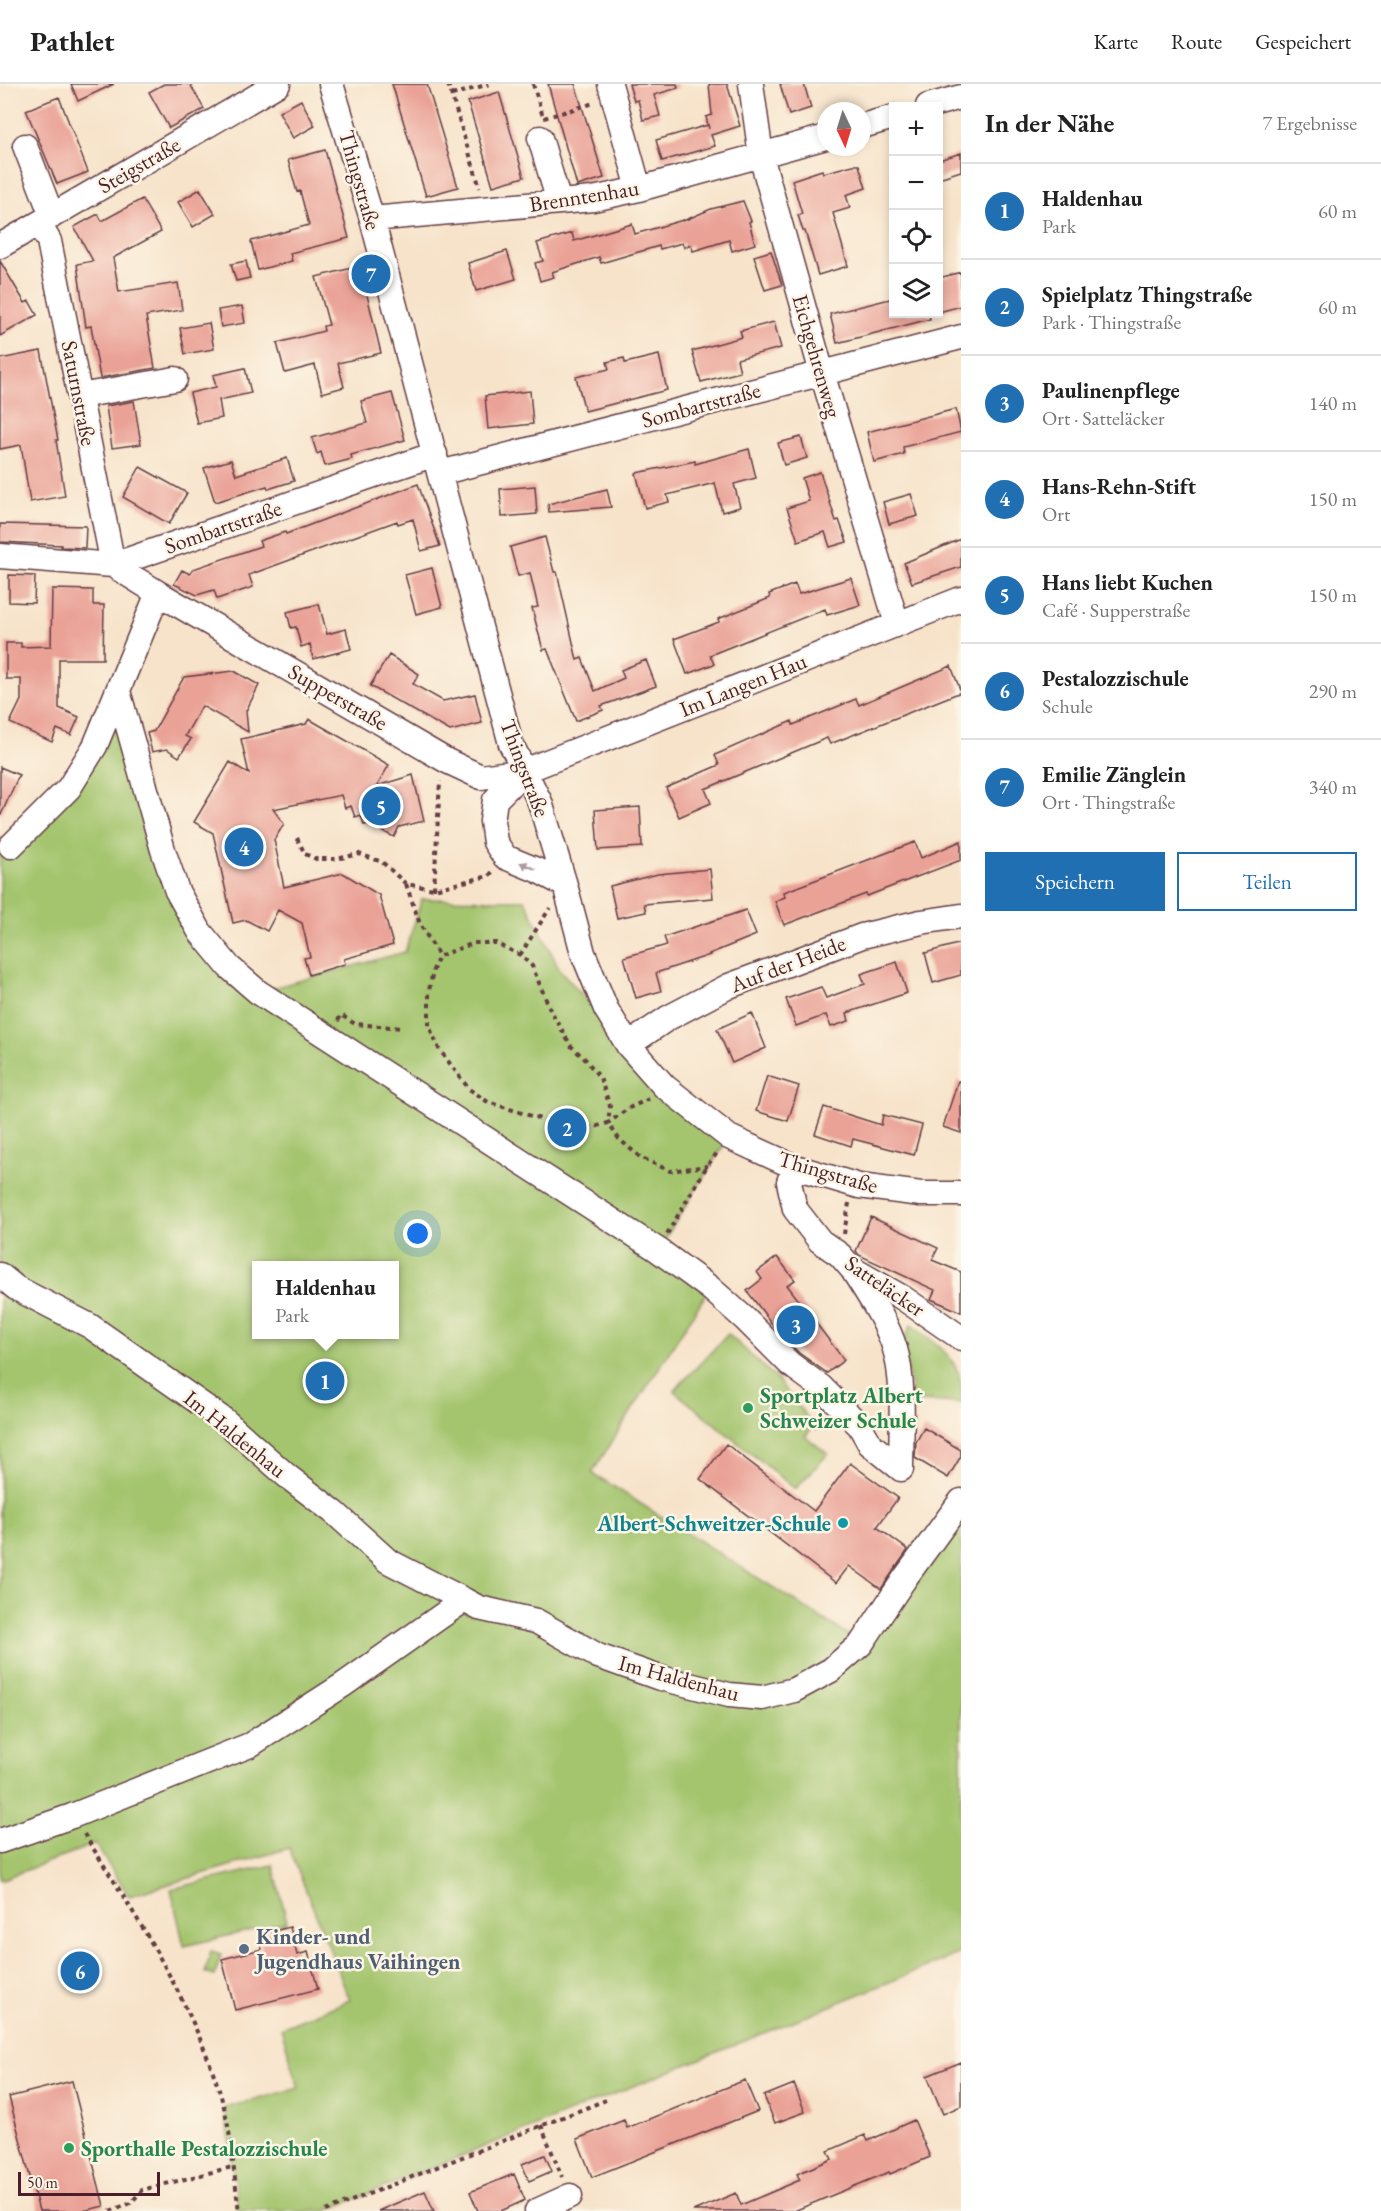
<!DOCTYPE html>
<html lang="de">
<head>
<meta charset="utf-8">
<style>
	:root { --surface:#fff; --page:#f2f2f2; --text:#222; --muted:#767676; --line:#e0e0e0; --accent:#1f6fb2 }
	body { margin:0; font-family:"EB Garamond",serif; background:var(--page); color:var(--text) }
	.controls { position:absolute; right:18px; top:18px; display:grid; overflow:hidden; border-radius:0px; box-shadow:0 3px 9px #0003 }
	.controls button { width:54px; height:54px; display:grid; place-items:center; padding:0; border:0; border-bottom:2px solid var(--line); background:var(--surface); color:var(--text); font:30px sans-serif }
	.compass { position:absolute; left:817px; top:18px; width:54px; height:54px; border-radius:50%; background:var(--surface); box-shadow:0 3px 9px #0003; rotate:176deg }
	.scale { position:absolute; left:18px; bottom:15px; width:142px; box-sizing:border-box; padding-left:6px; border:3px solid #4a1f2b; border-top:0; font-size:16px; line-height:21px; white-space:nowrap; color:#4a1f2b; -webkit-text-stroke:4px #fcf5e5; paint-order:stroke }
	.you { position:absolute; left:418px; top:1150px; width:21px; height:21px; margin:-15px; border:4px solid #fff; border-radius:50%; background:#1a73e8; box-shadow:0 0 0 9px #1a73e833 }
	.badge { display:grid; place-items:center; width:39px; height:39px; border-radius:50%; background:var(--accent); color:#fff; font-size:20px; font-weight:700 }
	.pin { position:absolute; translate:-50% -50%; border:3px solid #fff; box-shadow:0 2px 6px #0006 }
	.popup { position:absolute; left:252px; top:1177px; width:147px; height:78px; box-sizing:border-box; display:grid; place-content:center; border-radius:0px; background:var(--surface); filter:drop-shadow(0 2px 4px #0005); font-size:20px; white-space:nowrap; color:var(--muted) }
	.popup b { font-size:22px; color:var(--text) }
	.popup::after { content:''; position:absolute; left:50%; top:100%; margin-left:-12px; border:12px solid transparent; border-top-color:var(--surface) }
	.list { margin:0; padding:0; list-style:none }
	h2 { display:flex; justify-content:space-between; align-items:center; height:78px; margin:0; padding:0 24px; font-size:26px }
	h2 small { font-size:20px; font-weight:400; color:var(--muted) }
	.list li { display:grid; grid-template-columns:39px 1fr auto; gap:18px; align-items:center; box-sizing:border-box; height:96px; padding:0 24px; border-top:2px solid var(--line) }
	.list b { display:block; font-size:22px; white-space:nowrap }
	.list p { margin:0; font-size:20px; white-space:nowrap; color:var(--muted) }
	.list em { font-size:20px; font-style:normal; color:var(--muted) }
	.actions { display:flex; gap:12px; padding:18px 24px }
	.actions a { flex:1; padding:14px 0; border:2px solid var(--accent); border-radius:0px; text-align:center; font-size:21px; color:var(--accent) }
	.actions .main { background:var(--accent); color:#fff }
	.icon { flex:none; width:33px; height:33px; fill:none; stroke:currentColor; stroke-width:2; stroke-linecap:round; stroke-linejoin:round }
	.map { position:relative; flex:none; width:961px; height:2127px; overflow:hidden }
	header { display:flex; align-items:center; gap:36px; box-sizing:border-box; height:84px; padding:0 30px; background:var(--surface); border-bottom:2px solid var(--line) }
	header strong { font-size:28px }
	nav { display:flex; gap:33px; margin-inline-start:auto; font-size:21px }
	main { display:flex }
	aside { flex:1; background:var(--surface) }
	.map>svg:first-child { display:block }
</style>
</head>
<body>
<header>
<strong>Pathlet</strong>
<nav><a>Karte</a><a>Route</a><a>Gespeichert</a></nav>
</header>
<main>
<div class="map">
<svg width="961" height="2127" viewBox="0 0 961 2127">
	<rect width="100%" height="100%" fill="#fcf5e5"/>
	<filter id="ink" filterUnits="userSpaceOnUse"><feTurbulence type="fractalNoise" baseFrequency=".0167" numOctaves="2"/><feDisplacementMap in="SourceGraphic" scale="12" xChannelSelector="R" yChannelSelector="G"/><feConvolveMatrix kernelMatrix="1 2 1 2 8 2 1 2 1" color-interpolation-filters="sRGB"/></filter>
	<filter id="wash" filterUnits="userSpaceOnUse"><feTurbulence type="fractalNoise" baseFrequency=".008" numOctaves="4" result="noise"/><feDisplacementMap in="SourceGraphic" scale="24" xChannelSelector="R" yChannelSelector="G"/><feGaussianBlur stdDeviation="1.35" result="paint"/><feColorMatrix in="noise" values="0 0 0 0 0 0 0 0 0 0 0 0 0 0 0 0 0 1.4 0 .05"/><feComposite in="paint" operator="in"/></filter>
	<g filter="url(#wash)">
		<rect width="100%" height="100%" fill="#f7e3ca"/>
		<!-- green -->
		<path fill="#a4c56e" stroke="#77724c" stroke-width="1.5" fill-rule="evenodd" d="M118,607l59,200 81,101 147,-40 17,-53 103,1 35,70 104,116 65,51 -71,113 52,38 -118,185 269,170 100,-143v453l-635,258h-87l-15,-103 75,-20 -18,-60 69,-28 -61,-152 -160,48 -34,-52 -95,36v-1043l11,9 58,-58zM256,1182h138v68h-138z
			M911,1241c19,13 47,32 50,58 0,6 0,13 0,20l-48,-2 -10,-59z
			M728,1250l48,44 38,48 -9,10 23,18 -33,35 -121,-98z
			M273,1781l14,57 -103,24 -13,-57z
			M211,1867l10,3 -6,22 -10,-3z"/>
		<g id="blocks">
			<!-- building -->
			<path fill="#eaa196" d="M71,0h43l-36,17z
				M164,0h26l14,25 -35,19 -20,-36z
				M392,0h35l31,103 -32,9z
				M548,0h27l29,94 -27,8z
				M629,0h48l1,4 -24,7 6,21 -17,4 -5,-20 -4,1z
				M709,0h18l13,42 -29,9 4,11 -53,15 -6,-21 52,-15 1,4 -3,-12 6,-2z
				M780,0h24l7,24 -22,7z
				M499,8l25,85 -31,9 -25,-84z
				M59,13l29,75 -31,12 -31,-74z
				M301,16l14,26 -22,12 -14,-26z
				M325,66l24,88 -59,15 2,8 -34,9 -7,-29 58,-16 -9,-34 -3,1 -9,-32z
				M961,69v18l-22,7v-18z
				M853,81h6l7,23 -20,7 4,13 -17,5 15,53 -30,9 -13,-44h-2l-5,-16 4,-1 -10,-34 30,-10 1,3z
				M200,105l15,25 -22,13 -15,-25z
				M142,115l19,33 -48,26 6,34 59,-9 4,27 -36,6 9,52 -55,10 -9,-52 -5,1 -9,-63 16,-3 -19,-34 24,-13 4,7z
				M743,117l8,20 -2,1 6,22 -23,7 -3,-11 -36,11 -2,-6 -7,2 -2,-4 -22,6 -1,-3 -58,17 -2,-6 -47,15 2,5 -14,4 -5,-18 8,-2 -6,-18 35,-10 2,8 58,-17 3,10 48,-14v1l28,-12z
				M507,167l9,28 -40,12 -8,-28z
				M771,167l11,34 -17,5 -11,-34z
				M0,177l25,42 4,-2 8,14 -37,21z
				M246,177l4,17 -14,3 -5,-17z
				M360,182l21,87 -43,10 6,24 -22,6 -7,-28 -30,8 -8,-30 47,-12 -1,-5 6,-1 -13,-48z
				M961,188v34l-22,6v-34z
				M894,214v16h35l1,5 -93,24 -7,-29z
				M242,222l3,17 -24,4 -3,-17z
				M774,238l7,26 -44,11 3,13 -39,10 -9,-31 50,-14 -2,-6z
				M209,239l5,26 -29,5 -5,-26z
				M41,267l17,89h-2l9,56 -35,6 -9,-57 -21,4v-90z
				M659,271l8,35 -82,21 -9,-34 33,-8 -2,-7 17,-4 1,5z
				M245,284l6,25 -32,7 3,18 -25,5 -7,-30 26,-6 -3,-12z
				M530,307l3,33 -45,5 -3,-33z
				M392,309l13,47 -54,15 1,4 -27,7 -4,-14 -4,2 -5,-16 55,-15 -6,-22z
				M134,317l7,43 -29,4 -6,-42z
				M956,325l5,23 -58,15 1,7 -30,8 -7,-30z
				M801,353l6,21 -23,7 -6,-22z
				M749,365l7,29 -22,6 6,23 -18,5 -7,-29 -48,12 2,7 -24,6 -9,-35 59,-12v3z
				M287,374l7,23 -26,8 -1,-3 -52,16 -11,-34 27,-8 5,15z
				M140,383l47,26 -18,31 -46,-27z
				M820,388l16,49 3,-1 8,22 -17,5 -5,-15 -27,9 -11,-33 22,-7 -7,-23z
				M418,400l22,62 -19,5 -8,-32 -15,5 -1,-3 -148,54 4,12 -36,12 -3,-9 -17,5 -23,-11 8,-14 8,4 3,-5 68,-23 -2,-5 26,-9 1,2z
				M535,402l2,28 -35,3 -2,-28z
				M607,405l4,18 -62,5 -1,-8z
				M911,410l7,22 -29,8 -6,-22z
				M0,440l86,2 -1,22 -24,-1v-2l-61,-3z
				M545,453l9,35h3l20,88 5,-2 13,33 29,-13 -3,-8 25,-10 10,26 -55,20 2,4 -27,11 -29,-72 -4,1 -11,-42 6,-1 -8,-34 -12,3 -8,-29z
				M961,455v28l-49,16 -8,-20z
				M432,484l10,39 -26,7 -11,-39z
				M9,491l26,1 -1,27 -25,-1z
				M851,494l9,27 -33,10 -2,-6 -115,46 4,9 -27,10 -13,-35 45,-17 -1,-3 52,-21 -1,-4 26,-10 4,10z
				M52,505l41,1v15h11l-1,54h-44v49l20,9 -8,18 -14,-6 -5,13 -42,-19 11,-23v-21h-15v-36h15v4l30,-1z
				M319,520l8,30 19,-5 5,20 -38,10 -3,-15 -9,3 -5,-20 -5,1 -4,-16z
				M389,571l30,19 -6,10 30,17 32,-7 7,29 -32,8 -80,-45z
				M951,582l10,26 -131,52 -3,-6 -122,51 6,14 -32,14 -13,-29 53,-23 -4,-10 77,-34 1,4 63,-26 3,6z
				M234,587l25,14 -13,26 2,21 -46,-26 -17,30 6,3 -12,18 -12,-8 -15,3 -5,-19 7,-2 30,-54z
				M309,635l80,46 -12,21 36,-11 11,46 -25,6 -5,10 -14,-7 -2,-8 -14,3 -3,-10 -6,2 -4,-11 -6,2 -4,-13 -68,14 11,15 -10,16 10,47 59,-14 36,22 14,50 -49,14 1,5 -36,11 -5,-17 6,-1 -8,-34 -24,-13 -11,21 -21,-11 -13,3 -20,-90 -19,-11 36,-60 19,12 -8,-35 65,-15z
				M0,683l19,8 -19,42z
				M640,723l2,40 -44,3 -3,-40z
				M961,757v19l-94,36 -1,-2 -82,31 -9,-24 10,-4 -1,-5 131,-50 6,16z
				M710,785l3,29 -69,6 2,8 -29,6 -7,-32 48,-12z
				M746,826l10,25 -47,19 1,1 -54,18 5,18 -25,7 -12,-41 43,-12 -3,-8z
				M961,859v32l-28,8 -8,-30z
				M897,878l10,31 -60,20 2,8 -18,6 -5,-12 -30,11 -10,-27 35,-12 5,11 39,-14 -4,-10z
				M752,929l14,35 -34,15 -15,-34z
				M767,992l32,10 -11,35 -32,-10z
				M958,997h3v52l-18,-6z
				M824,1023l57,18 2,-10 39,10 -8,30 -61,-16 -2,7 -36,-12z
				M871,1133l67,31 -6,12 29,12v40l-30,-13 4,-9 -76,-35 -3,-4z
				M777,1173l18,23 -8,5 57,75 -17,13 -28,-20 -20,-20 -32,-42 15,-12 -5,-7z
				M924,1344l37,22v6l-13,22 -33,-20 1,-16z
				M726,1360l88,67 36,-48 48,35 -21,29 31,23 -27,39 -32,-23 -13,17 -136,-104z
				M290,1843l7,28 11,-3 10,37 -83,21 -13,-51 40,-10 -4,-14z
				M961,1978v44l-18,8 -16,-38z
				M745,1996l13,31 -166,66 -15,-38 47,-19 3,8z
				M72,1997l32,125 -21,5h-44l-30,-114z
				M794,2000l11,28 -30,11 -11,-27z
				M914,2036l16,37 -40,17 -1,-2 -95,39h-101l43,-18 5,12 59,-25 -3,-6 35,-15 -4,-8 37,-16 3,6z
				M545,2071l7,16 -23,10 -7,-17z
				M514,2090l11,26 -24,11h-23l-8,-19z
				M425,2107l9,20h-56z"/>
		</g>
	</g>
	<g filter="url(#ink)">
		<use href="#blocks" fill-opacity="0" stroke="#643c43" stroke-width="1.5"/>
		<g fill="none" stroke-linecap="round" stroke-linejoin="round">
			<!-- minor casing -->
			<g stroke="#643c43" stroke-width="27">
				<path id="minor" d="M331,0l41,135 139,525 29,58 25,83 18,68 23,56 22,36 36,41 65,51 66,30 64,19 62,8h40
					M610,0l29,105
					M751,0l10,72 61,217 75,251
					M928,22l33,-9
					M862,42l32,-9
					M540,54l19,64
					M25,62l27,70
					M372,135l221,-20 46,-10 187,-52
					M39,140l10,17 64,324 322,-111
					M0,162l278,-162
					M80,312l95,-17
					M440,389l521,-136
					M0,472l113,9 45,28 289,168 34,16 43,-6 437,-172
					M118,607l45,159 14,41 23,41 29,35 29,25 400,258 52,38 35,31 45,45 31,23 39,39 10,18 31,25
					M524,687l-29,29 -3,21 3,21 10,15 34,14 26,14
					M11,762l58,-58 26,-42 63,-153
					M628,961l40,-27 61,-32 133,-50 59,-14 40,-6
					M795,1083l-6,15 6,27 25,32 20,14 12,14 51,29 58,40
					M854,1188c15,24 33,50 41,77 10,33 6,85 6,120
					M0,1191l16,13 74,38 134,94 63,56 48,37 53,48 76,39
					M0,1757l72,-25 178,-71 93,-60 121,-85 15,8 57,13 62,35 59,21 72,18 33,3 32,-8 37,-20 30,-26 44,-66 56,-77
					M537,2127l33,-15"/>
			</g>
			<!-- path -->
			<path stroke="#643c43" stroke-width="4" stroke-dasharray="4.5 4.5" stroke-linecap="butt" d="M448,0l32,104
				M533,0l10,33
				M452,11l37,-11
				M544,34l50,-15
				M297,754l8,16 11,5h20l23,-5 23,8 24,22 28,5 55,-13 4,-5
				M406,800l14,40 19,32 35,-13h22l24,12 12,11 18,43 21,37 15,14 14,18 10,28 -2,17 -20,6 -32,-5 -68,-22 -19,-13 -30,-40 -10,-23v-35l4,-21 6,-14
				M434,805l6,-108
				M520,871l30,-47
				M338,937l3,-6 14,9 47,4
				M649,1015l-20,9 -21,15 11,16 21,18 30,14 37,-5
				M667,1150l40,-68 10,-13
				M844,1150l5,-31
				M814,1342l14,-2
				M84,1750c53,83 114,177 140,273 8,31 10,71 15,104
				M541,2041l21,52
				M110,2127l21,-8 11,-13 90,-23
				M326,2127l280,-111"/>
			<!-- minor -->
			<use href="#minor" stroke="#fff" stroke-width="24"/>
		</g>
		<!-- one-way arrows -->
		<defs><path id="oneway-solid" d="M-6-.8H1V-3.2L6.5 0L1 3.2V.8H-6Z" transform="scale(1.5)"/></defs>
		<use fill="#ae9aa0" href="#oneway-solid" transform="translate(528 782) rotate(-157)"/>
	</g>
	<!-- markers -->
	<g fill="#2e9e5b" stroke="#fcf5e5" stroke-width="2">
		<circle cx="748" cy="1324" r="6"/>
		<circle cx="69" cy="2064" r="6"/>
	</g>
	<circle fill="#0f9aa8" stroke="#fcf5e5" stroke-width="2" cx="843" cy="1439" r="6"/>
	<circle fill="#5c6f8a" stroke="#fcf5e5" stroke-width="2" cx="244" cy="1865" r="6"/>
	<g text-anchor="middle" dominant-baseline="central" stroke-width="5" stroke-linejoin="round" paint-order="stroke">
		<!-- street labels -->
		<g font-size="22" fill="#4a1f2b" stroke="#fcf5e5">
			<text transform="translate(139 81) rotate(-30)">Steigstraße</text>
			<text transform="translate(360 96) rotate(74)">Thingstraße</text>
			<text transform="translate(584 112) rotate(-9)">Brenntenhau</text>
			<text transform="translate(817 272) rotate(74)">Eichgehrenweg</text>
			<text transform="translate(79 309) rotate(79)">Saturnstraße</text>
			<text transform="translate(701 321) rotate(-15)">Sombartstraße</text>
			<text transform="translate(223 443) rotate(-19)">Sombartstraße</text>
			<text transform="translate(743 601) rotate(-22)">Im Langen Hau</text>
			<text transform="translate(338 613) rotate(30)">Supperstraße</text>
			<text transform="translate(525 684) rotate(69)">Thingstraße</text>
			<text transform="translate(788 880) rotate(-21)">Auf der Heide</text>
			<text transform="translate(828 1088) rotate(16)">Thingstraße</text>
			<text transform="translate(885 1202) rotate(34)">Satteläcker</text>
			<text transform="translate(235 1350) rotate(39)">Im Haldenhau</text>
			<text transform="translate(679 1594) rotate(15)">Im Haldenhau</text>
		</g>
		<!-- leisure labels -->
		<g font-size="22" font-weight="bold" fill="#27864d" stroke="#fcf5e5" text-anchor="start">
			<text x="760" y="1311">Sportplatz Albert<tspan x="760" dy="25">Schweizer Schule</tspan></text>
			<text x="81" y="2064">Sporthalle Pestalozzischule</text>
		</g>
		<!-- culture labels -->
		<g font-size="22" font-weight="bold" fill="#0d838f" stroke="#fcf5e5" text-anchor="end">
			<text x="831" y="1439">Albert-Schweitzer-Schule</text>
		</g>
		<!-- service labels -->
		<g font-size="22" font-weight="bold" fill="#4e5e75" stroke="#fcf5e5" text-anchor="start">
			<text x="256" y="1852">Kinder- und<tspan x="256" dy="25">Jugendhaus Vaihingen</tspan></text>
		</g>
	</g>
</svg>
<div class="controls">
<button>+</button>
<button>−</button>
<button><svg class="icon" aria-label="locate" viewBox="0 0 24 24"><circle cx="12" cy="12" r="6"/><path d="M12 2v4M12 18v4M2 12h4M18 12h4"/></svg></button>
<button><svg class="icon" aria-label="layers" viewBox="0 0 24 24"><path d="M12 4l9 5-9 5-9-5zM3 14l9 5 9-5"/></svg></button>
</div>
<svg class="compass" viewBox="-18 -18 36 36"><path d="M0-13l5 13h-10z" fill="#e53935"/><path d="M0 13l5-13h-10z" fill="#767676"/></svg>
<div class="scale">50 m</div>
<div class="you"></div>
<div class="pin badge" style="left:325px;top:1297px">1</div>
<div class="popup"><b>Haldenhau</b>Park</div>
<div class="pin badge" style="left:567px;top:1044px">2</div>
<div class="pin badge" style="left:796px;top:1241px">3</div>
<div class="pin badge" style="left:244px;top:763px">4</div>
<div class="pin badge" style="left:381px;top:722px">5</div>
<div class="pin badge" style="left:80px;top:1887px">6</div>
<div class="pin badge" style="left:371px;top:190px">7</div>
</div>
<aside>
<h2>In der Nähe<small>7 Ergebnisse</small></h2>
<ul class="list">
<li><span class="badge">1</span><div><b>Haldenhau</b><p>Park</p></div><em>60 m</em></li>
<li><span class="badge">2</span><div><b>Spielplatz Thingstraße</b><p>Park · Thingstraße</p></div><em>60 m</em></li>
<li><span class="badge">3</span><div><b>Paulinenpflege</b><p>Ort · Satteläcker</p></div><em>140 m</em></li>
<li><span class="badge">4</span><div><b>Hans-Rehn-Stift</b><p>Ort</p></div><em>150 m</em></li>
<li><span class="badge">5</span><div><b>Hans liebt Kuchen</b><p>Café · Supperstraße</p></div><em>150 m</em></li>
<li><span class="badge">6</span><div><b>Pestalozzischule</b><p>Schule</p></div><em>290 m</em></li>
<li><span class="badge">7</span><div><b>Emilie Zänglein</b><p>Ort · Thingstraße</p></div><em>340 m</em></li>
</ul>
<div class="actions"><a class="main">Speichern</a><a>Teilen</a></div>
</aside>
</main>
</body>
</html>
